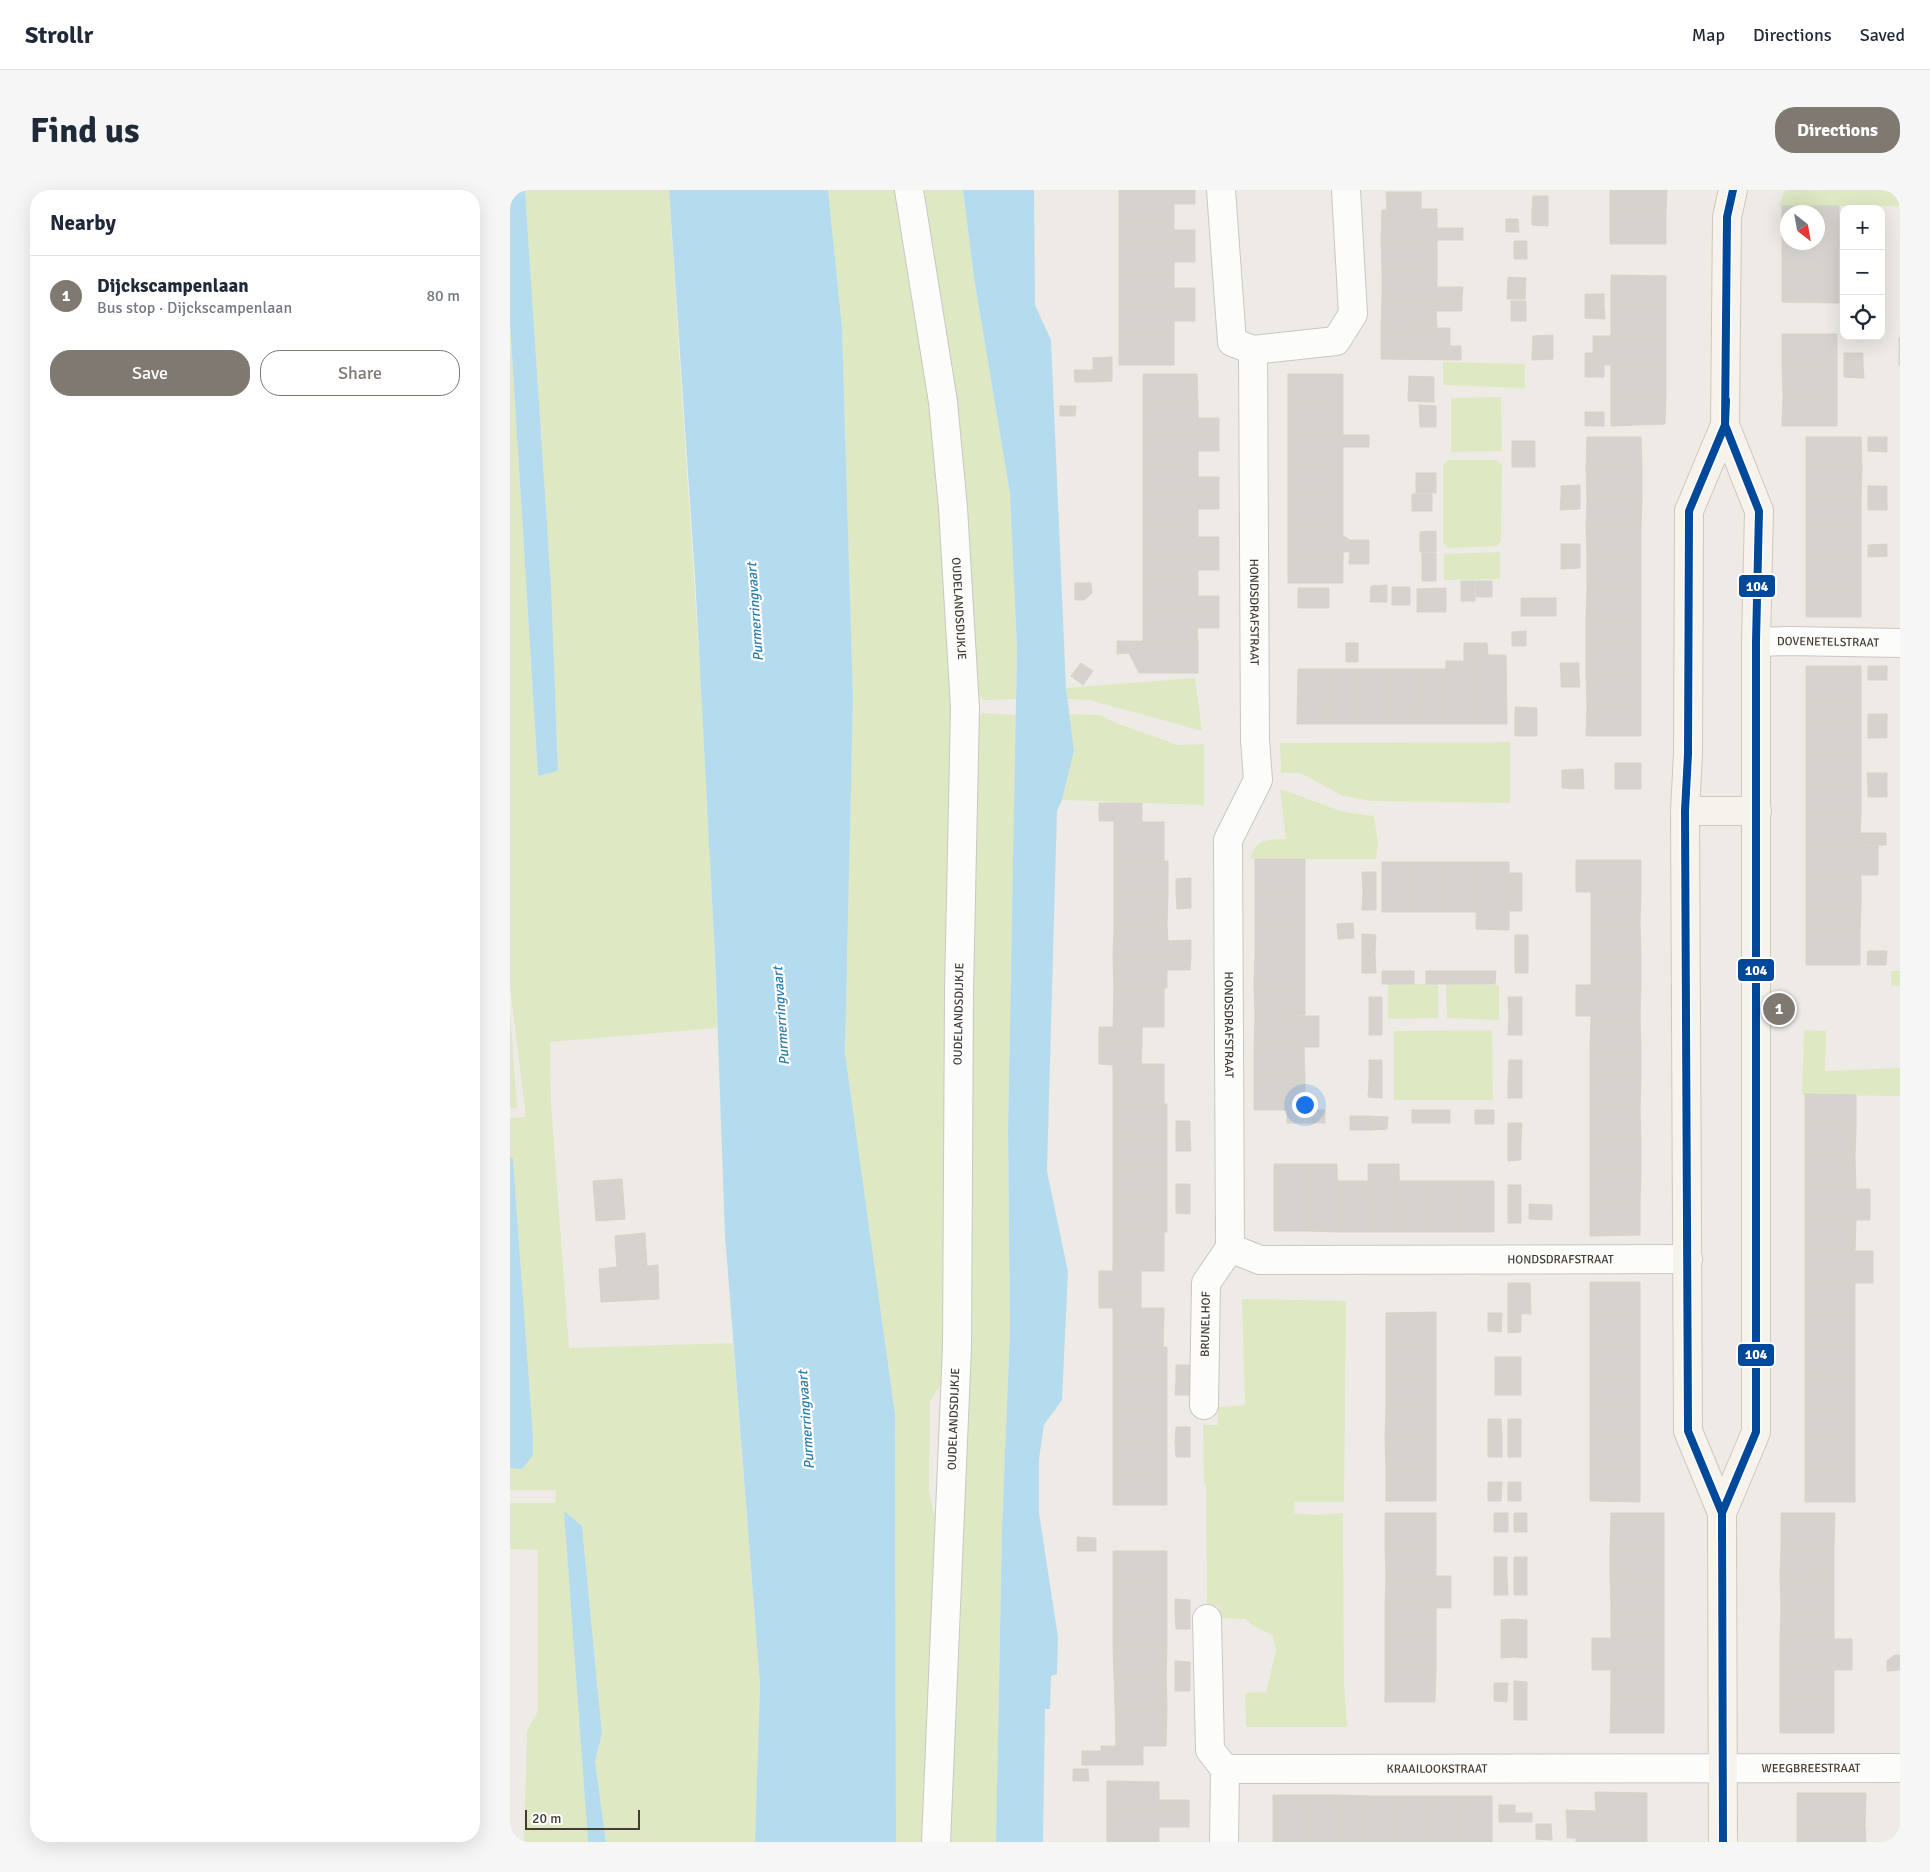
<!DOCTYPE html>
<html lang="en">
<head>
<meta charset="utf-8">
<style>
	:root { --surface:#fff; --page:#f6f6f7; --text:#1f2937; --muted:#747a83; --line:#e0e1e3; --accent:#807972 }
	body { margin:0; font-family:Signika,sans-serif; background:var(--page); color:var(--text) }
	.controls { position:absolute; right:15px; top:15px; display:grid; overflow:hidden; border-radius:10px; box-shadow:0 5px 20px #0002 }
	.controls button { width:45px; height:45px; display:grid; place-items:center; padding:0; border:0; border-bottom:1px solid var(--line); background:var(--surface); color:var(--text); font:25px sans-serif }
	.compass { position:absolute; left:1270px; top:15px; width:45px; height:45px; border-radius:50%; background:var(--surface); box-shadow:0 5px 20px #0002; rotate:149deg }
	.scale { position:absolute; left:15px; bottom:12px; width:115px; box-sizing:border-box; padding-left:5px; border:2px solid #443c33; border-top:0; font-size:14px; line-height:18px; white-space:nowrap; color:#443c33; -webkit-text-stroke:4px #fff; paint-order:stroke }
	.you { position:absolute; left:794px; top:914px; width:18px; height:18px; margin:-12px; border:4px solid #fff; border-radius:50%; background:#1a73e8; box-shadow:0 0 0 8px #1a73e833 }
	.badge { display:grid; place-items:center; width:32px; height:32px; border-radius:50%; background:var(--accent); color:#fff; font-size:16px; font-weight:700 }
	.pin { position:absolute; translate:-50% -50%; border:2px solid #fff; box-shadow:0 1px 5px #0006 }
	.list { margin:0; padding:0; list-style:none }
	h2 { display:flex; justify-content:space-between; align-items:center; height:65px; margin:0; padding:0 20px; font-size:21px }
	h2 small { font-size:16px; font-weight:400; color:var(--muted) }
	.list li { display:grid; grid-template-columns:32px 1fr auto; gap:15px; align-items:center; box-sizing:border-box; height:80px; padding:0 20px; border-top:1px solid var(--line) }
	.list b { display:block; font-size:19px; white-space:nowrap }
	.list p { margin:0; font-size:16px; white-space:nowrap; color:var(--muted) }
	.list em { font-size:16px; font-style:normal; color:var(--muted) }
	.actions { display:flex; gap:10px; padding:15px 20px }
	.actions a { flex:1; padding:11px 0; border:1px solid var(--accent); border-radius:20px; text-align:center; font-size:18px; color:var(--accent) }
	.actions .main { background:var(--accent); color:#fff }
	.icon { flex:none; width:28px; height:28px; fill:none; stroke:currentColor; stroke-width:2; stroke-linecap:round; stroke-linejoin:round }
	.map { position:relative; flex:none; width:1390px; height:1652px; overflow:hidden; border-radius:20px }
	header { display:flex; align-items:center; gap:30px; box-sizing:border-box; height:70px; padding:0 25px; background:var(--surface); border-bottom:1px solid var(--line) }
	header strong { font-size:24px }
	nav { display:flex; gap:28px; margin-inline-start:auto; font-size:18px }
	.intro { display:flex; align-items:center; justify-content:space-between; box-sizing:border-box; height:120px; padding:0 30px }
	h1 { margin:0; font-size:35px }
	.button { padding:12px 22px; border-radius:20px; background:var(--accent); color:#fff; font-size:18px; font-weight:700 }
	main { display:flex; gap:30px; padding:0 30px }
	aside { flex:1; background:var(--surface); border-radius:20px; box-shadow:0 5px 20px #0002 }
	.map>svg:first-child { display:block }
</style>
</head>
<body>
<header>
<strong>Strollr</strong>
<nav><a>Map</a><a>Directions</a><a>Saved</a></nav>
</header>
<div class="intro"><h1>Find us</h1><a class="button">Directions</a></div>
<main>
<aside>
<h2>Nearby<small></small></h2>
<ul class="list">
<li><span class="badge">1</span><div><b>Dijckscampenlaan</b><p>Bus stop · Dijckscampenlaan</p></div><em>80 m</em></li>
</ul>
<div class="actions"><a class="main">Save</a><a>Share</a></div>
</aside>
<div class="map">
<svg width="1390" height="1652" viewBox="0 0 1390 1652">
	<rect width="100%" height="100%" fill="#eeebe6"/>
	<!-- green -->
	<path fill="#dee9c4" d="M15,0h144c16,279 40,558 48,838l-167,14 1,61 18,245 164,-5 27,341 -5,158h-149l-11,-81 7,-27 -20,-208 -17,-14 23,330h-64l3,-111 11,-20v-161l-28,-1v-46h45l1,-13h-46v-22h12l11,-31 -20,-278 -3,-3v-38l16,-1 -16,-130v-665l28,454 20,-5 -7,-186z
		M318,0h73l44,317 5,150 1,131 -4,588 -17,25 -1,91 8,35 -11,315h-30l-1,-428 -50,-361 8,-355 -11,-371z
		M412,0h41l11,88 36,216 7,154 -1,51 -32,1 -10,-8z
		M1275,0h115v16h-118l-3,-1z
		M933,172l82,2v24l-82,-3z
		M991,207l1,54 -51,1v-54z
		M938,270h49l5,5 -1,75 -4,6 -50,2 -4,-6v-77z
		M990,362v27l-56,1v-26z
		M685,488l7,53 -113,-31 -22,-1 -1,-11z
		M473,523l33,2 -8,415 2,200 -8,196 -6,316h-53l32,-1120z
		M559,524l32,1 15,8 62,22 26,-1v61l-142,-5 12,-49z
		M1000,552v61l-138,-2 -29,-5 -43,-23h-19l-1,-30z
		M770,599l64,23 30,4 4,26 -2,17h-126c6,-21 17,-19 36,-20z
		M1381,781h9v15h-9z
		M878,794h50v34l-50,1z
		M936,794l53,1v35l-52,-2z
		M0,819l7,99h-7z
		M982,840l1,70h-99v-69z
		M1294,840l22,1 -1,40 75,-3v28l-98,-1z
		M732,1109l104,2 -2,201h-49l-1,11 22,2 27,-2 1,168 3,46h-101l-1,-34 21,-1 10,-42 -3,-14c-9,-7 -21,-7 -27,-17l-24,-1 -4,-13 -11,2 -1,-120 -2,-8 -1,-54h15v-18l27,-2z"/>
	<!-- water -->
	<path fill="#b5dcee" d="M0,0h15l26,395 7,186 -20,5 -28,-454z
		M159,0h159l14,137 11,371 -8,355 50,361 1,428h-141l5,-158 -35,-449 -10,-279 -20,-380z
		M453,0h71l1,115 16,35 15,348 8,63 -12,49 -5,11 -10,360 21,101 -6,128 -18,25 -5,34v54l19,124 -1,37 -6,2 -1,33h-5l-2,133h-47l6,-316 8,-196 -2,-200 9,-482 -7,-154 -36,-216z
		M0,966l3,3 20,278v18l-11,14 -12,-1z
		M54,1321l18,15 20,208 -7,27 11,81h-18z"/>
	<!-- building -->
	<path fill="#d6d2cd" stroke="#d6d2cc" d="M609,0h76v14h-21v13h-55z
		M1100,0h57l-1,21h-56z
		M876,2h35v17h16v19h26v12h-82l1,-30h5z
		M1023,6h15v15l-16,-1z
		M1272,16h57v33l-21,-1v-26h-30v26h-6z
		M1022,20l16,1v15l-16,-1z
		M1100,21h56v33h-56z
		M609,27h55v13h21v16h-76z
		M996,29h12l1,13h-13z
		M1272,48h6v4h30v-4l21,1v31h-57z
		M871,50h56v30h-55z
		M1004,51h13v18h-13z
		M609,56h76v16h-21v13l-55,1z
		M872,80h55v17h26l-1,12h-80z
		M1272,80h57v33l-57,-1z
		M664,85v13h21v17h-76v-29z
		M1101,85l55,1v30h-55z
		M998,87l18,1 -1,21h-18z
		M1075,104h19v12h-19z
		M872,109h80v12h-26l1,17 -56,1z
		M1001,111h15v20h-15z
		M609,115h76v16h-21v13l-55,1z
		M1075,116h19l1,13 -20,-1z
		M1101,116h55v30h-55z
		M940,138v18h11v14l-80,-1v-30z
		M664,144v31h-55v-30z
		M1272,144h55v31h-55z
		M1043,145v24l-21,1 1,-24z
		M1083,146h73v29h-81v-12h8z
		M1389,148h1v27h-1z
		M1334,163h19v12h-19z
		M602,167v12l-19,1v-12z
		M1075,175h19v12h-19z
		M1101,175h55v30h-55z
		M1272,175h55v30h-54z
		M1334,175h19l1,13 -20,-1z
		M602,179v12l-19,1v-12z
		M564,180h19v12h-18z
		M633,184h54l1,31h-55z
		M778,184h55v31h-55z
		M899,186l25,1v25l-26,-1z
		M1101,205h55l-1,29 -54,2z
		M1273,205h54v31h-55z
		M633,215h55v13h21v16l-76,1z
		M778,215h55v30h-55z
		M909,215l17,1v21h-16z
		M550,216h16l-1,10h-15z
		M1075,222h19v14h-19z
		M709,244v17h-21v13h-55v-29z
		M778,245h81v12h-26v17h-55z
		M1077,247h54l1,31h-56z
		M1296,247h55l1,32 -56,-1z
		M1358,247h19v15l-19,-1z
		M1002,251h23v26h-23z
		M633,274h55v13h21v16h-76z
		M778,274h55v29h-55z
		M1076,278h56v29l-55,1z
		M1296,278l56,1 -1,29h-55z
		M906,283h20v20h-20z
		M1070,295v12h-19v-11z
		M1358,296h19v12h-19z
		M633,303h76v16h-21v14h-55z
		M778,303h55v29h-55z
		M902,304h20v17h-20z
		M1051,307h19v12l-20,1z
		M1132,307l-1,30h-55l1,-29z
		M1296,308h55v29h-55z
		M1358,308h19v12h-19z
		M778,332h55v14l7,4h19v12h-81z
		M633,333h55v14h21v16h-76z
		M1076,337h55v29h-54z
		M1296,337h55v29h-55z
		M926,341v21h-16v-20z
		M1051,354h19v12h-19z
		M1377,354v12l-19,1v-12z
		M778,362h55v31h-55z
		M840,362h19v12h-20z
		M633,363h76v17h-21v13h-55z
		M912,363h14v28h-14z
		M1051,366h19v12l-19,1z
		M1077,366h54v31h-54z
		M1296,366h55v30h-55z
		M951,391h14v20h-14z
		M966,391h16v16h-16z
		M565,393h16l1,10 -8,7h-9z
		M633,393h55v13h21v16h-76z
		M877,395v17h-17l1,-16z
		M1296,396h55v31h-55z
		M882,397h18v18h-18z
		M1077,397h54v30h-55z
		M788,398h31v20h-31z
		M936,398v24h-29v-23z
		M1011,408h35v18h-35z
		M633,422h76v16h-22l1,14h-55z
		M1076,427h55v29h-55z
		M1016,441v15h-14v-14z
		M607,451l81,1v31h-59l-10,-20 -12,1z
		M836,453h12v19h-12z
		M954,453h11l1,81h-30v-63h18z
		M965,453h12l1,12h18l1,69h-31z
		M1076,456h55v30h-55z
		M571,473l12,8 -10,14 -12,-9z
		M1050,473h19v12h-18z
		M1296,476h55v31h-55z
		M1358,476h19v14h-19z
		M788,479h31l-1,55h-31z
		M819,479h29v55h-30z
		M848,479h29v55h-29z
		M877,479h30l-1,55h-29z
		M907,479h29v55h-30z
		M1051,485h18l1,12h-19z
		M1076,486h55v29h-54z
		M1296,507h55v29h-55z
		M1077,515h54v31h-55z
		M1005,517l22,1v28h-22z
		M1358,524h19v12h-19z
		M1296,536h55v30l-55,-1z
		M1358,536h19v12h-19z
		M1296,565l55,1v29h-55z
		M1105,573h26v26h-26z
		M1073,579l1,20 -22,-1v-18z
		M1357,583h20v12h-19z
		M1296,595h55v30h-55z
		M1358,595h19v12h-19z
		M589,613h43v19h22v40l-50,1v-42h-15z
		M1296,625h55l-1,18h26v12h-80z
		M1296,655l72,1v29h-72z
		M745,669h50v32h-50z
		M1066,670h65v32h-65z
		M654,671h4v33l-54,-1v-30l50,-1z
		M872,672h33l-1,50h-32z
		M905,672h31l-1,50h-31z
		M936,672h31l-1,50h-31z
		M967,672h32v68l-33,-1z
		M852,682h14v19h-13z
		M999,683h13v19h-13z
		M1296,685h55v29h-55z
		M681,688v15l-15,1v-15z
		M745,701h50v32l-50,-1z
		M853,701h13v19h-14z
		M999,702h13v19h-13z
		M1081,702h50l-1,31h-49z
		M604,703l54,1 -1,32h-53z
		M681,703v15l-14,1 -1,-15z
		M1296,714h55l-1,29h-54z
		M745,732l50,1v30l-50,1z
		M843,733l1,15 -16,1 -1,-15z
		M1081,733h49l1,31h-50z
		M604,736h53l1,15 23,-1v17h-78z
		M1296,743h54v32h-54z
		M852,744l14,1 -1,18 -13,1z
		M1005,745h13v19h-13z
		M1358,761h19l-1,14h-19z
		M795,763v32h-51l1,-31z
		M865,763l1,20h-14v-19z
		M1005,764h13v19h-13z
		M1081,764h50v31h-50z
		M603,767h78l-1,13h-23v18h-3v-2l-50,1z
		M872,781h32v13h-32z
		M916,781h19v13h-19z
		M935,781h31v13h-31z
		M966,781h20l-1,13h-19z
		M744,795h51v30l-50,1z
		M1066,795h65l-1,31h-64z
		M654,796v41h-22v19h-43v-19h14l1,-40z
		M859,807h13v19h-13z
		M998,807h14v19h-13z
		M745,826h64v31h-65z
		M859,826h13v19h-13z
		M999,826h13v19h-14z
		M1081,826h49l1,32h-51z
		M589,856h43l-1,18h23v41l-51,1v-41l-14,-1z
		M744,857h50l1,31 -51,1z
		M1080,858h51v31h-51z
		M859,870h13v19h-13z
		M999,870h13v19h-14z
		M795,888v32h-51v-31z
		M859,889h13v19l-14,-1z
		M998,889h14v19h-14z
		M1080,889h51l-1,31 -50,1z
		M1295,904l51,1v32h-51z
		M654,914h3v33l-54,-1v-30l51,-1z
		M777,920h19l1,13h-20z
		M796,920h19v13h-18z
		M902,920h19v13h-19z
		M921,920h19v13h-19z
		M965,920h19v14h-19z
		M1130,920l1,31h-51v-30z
		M840,926h18l1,14h-19z
		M858,926l20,1 -1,12 -18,1z
		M666,931h14v15h-14z
		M998,933h14l-1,19 -13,-1z
		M1295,937h51l-1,31h-50z
		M603,946l54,1v30l-54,1z
		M666,946h14l1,15h-15z
		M998,951l13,1v18l-13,1z
		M1080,951h51v31l-51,1z
		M1295,968h50l1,31h-51z
		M764,974h32v67h-32z
		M796,974h31l1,68 -32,-1z
		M858,974h31l1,68h-31z
		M657,977v32h-54v-31z
		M1131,982l-1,31 -50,1v-31z
		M112,989l3,40 -29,2 -3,-40z
		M827,991h31l1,51h-31z
		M889,991h31l1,51h-31z
		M920,991h31l1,51h-31z
		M951,991h33v51h-32z
		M666,994h14v15h-14z
		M998,995h13v19h-13z
		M1295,999h65v31h-65z
		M603,1009h54v33h-3v-2h-51z
		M666,1009h14v15l-14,-1z
		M1130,1013v32l-50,1v-32z
		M998,1014h13v19h-13z
		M1019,1014l23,1v15l-23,-1z
		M1295,1030h51l-1,31h-50z
		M603,1040h51v41h-23v18h-42v-18h14z
		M135,1043l2,33 11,-1 1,34 -58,3 -2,-33 18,-2 -2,-31z
		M1295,1061h68v32h-68z
		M1080,1092h50v32h-50z
		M998,1093h22l1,31 -23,-1z
		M1295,1093h50v32l-50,-1z
		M589,1099h42v19h23l-1,41h-50v-41h-14z
		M926,1122v33h-50v-32z
		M978,1123h14l-1,19 -13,-1z
		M998,1123l13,1v18l-13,1z
		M1080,1124h50v31h-50z
		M1295,1124l50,1v30l-50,1z
		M876,1155h50v31h-50z
		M1080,1155h50v31h-50z
		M1345,1155v32l-50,-1v-30z
		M653,1157h4v33l-54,-1v-30h50z
		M985,1167h13v19h-13z
		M998,1167h13v19h-13z
		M666,1175h14v15h-14z
		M876,1186h50v31h-50z
		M985,1186h13v19h-13z
		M998,1186h13v19h-13z
		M1080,1186h50v31h-50z
		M1295,1186l50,1v31h-50z
		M603,1189l54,1v31h-54z
		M666,1190h14v15h-15z
		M876,1217h50v31h-51z
		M1080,1217h50v31h-50z
		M1295,1218h50v31h-50z
		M603,1221h54v31h-54z
		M978,1229h13l1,19h-14z
		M998,1229h13v19h-13z
		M666,1237h14v15h-15z
		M875,1248h51v31h-50z
		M978,1248h14v19h-14z
		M998,1248h13v19h-13z
		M1080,1248h50v31h-50z
		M1295,1249h50v31h-50z
		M603,1252h54v31h-54z
		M665,1252h15v15h-14z
		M876,1279h50v32h-50z
		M1080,1279h50v33l-50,-1z
		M1295,1280h50v32h-50z
		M603,1283h54v32h-54z
		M978,1292h14l-1,19h-13z
		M998,1292h13v19h-13z
		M875,1323h51v32h-51z
		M984,1323h14v19h-14z
		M1004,1323h13v19h-13z
		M1101,1323h53v32l-54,1z
		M1271,1323h54l-1,33h-53z
		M567,1347l19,1v13h-19z
		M875,1355h51v31h-50z
		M1154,1355v32l-54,-1v-30z
		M1271,1356h53v30l-54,1z
		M603,1361h54v32h-54z
		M984,1367h13v19h-13z
		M1004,1367h13v19l-13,1z
		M876,1386h65v32l-66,-1z
		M984,1386h13l1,19h-14z
		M1017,1386v19h-13v-18z
		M1100,1386l54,1v31h-53z
		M1324,1386v32h-53l-1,-31z
		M603,1393h54v31h-54z
		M665,1409l15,1v15l-15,-1z
		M875,1417h51v32l-51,-1z
		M1101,1418h53v31h-53z
		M1271,1418h53v31h-54z
		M603,1424h54v32l-54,-1z
		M665,1424l15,1v14h-14z
		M1004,1429v19h-13v-18z
		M1004,1429l13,1v18h-13z
		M875,1448l51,1v30l-51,1z
		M991,1448h13v19l-13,1z
		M1004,1448h13v20l-13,-1z
		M1082,1448l72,1v30l-72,1z
		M1270,1449h72v31h-72z
		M603,1455l54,1 -1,30h-52z
		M1384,1465h6v15l-13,1v-10z
		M665,1471l15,1v15l-15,-1z
		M926,1479l-1,33h-50v-32z
		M1154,1479v32h-53v-31z
		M1270,1480h54v31h-54z
		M604,1486h52l1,29 -52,1z
		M665,1486l15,1v14h-15z
		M1004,1491l13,1v18l-13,1z
		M984,1493h14l-1,19 -13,-1z
		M1017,1510v20h-13v-19z
		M1101,1511h53v32h-54z
		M1270,1511h54v32h-54z
		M657,1515l-1,41h-23v19h-61v-14h19v-5h15l-1,-40z
		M563,1579h15l1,12h-16z
		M597,1591l52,1v18h30v14l-82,-1z
		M1085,1602l52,1v32h-80l-1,-15 30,1z
		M1287,1603h69l-1,32h-68z
		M763,1605h32v47h-32z
		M795,1605h31v47h-31z
		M826,1605l31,1v46h-31z
		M857,1606h31v46h-31z
		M888,1606h31v46h-31z
		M919,1606h31v46h-31z
		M950,1606h32v46h-32z
		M989,1615h16v8h17v9h-33z
		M597,1623l82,1v13h-30v15h-52z
		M1026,1634h15l1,16 -16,-1z
		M1057,1635h80v17h-71v-4h-9z
		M1287,1635h68l1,17h-69z"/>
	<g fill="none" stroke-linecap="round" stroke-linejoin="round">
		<!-- street casing -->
		<g stroke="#cac7c2" stroke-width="30">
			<g id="street">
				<path id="s1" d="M399,0l34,212 10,106 12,200 -6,283 -2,356 -21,495"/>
				<path d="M711,0l11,152 21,8 83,-9 17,-27 -7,-124"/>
				<path id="s2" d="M743,160l2,390 3,40 -30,60 2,408 30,12 428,-1"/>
				<path id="s3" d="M1246,452l33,-1 111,2"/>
				<path id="s4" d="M694,1215l2,-122 24,-35"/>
				<path d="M697,1429l3,131 15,19"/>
				<path id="s5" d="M714,1652l1,-73 675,-1"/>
			</g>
		</g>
		<!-- secondary casing -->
		<g stroke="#cec8bd" stroke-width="30">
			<path id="secondary" d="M1175,621h72
				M1212,1323l-34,-82 -3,-620 3,-57 1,-243 36,-86
				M1213,1652l-1,-329 34,-81v-790l3,-131 -34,-86 2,-208 6,-27"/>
		</g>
		<!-- street -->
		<use href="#street" stroke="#fcfcfb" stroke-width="28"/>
		<!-- secondary -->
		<use href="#secondary" stroke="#f6f3ed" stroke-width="28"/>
		<!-- bus-1 casing -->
		<g stroke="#fff" stroke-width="11">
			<path id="bus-1" d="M1212,1350v-27l34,-81v-790l3,-131 -34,-86 1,-25
				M1213,1652l-1,-329 -34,-82 -3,-620 3,-57 1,-243 36,-86 2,-208 6,-27"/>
		</g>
		<!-- bus-1 -->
		<use href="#bus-1" stroke="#004899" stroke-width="8"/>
	</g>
	<g text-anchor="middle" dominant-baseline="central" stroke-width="4.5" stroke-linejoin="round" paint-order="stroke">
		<!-- street labels -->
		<g font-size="12" fill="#443c33" stroke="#fff">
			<text stroke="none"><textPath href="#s1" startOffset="422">OUDELANDSDIJKJE</textPath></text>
			<text stroke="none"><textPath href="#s2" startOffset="262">HONDSDRAFSTRAAT</textPath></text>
			<text stroke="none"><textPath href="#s3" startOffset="72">DOVENETELSTRAAT</textPath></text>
			<text transform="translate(449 824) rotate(-89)">OUDELANDSDIJKJE</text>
			<text stroke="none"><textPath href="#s2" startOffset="682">HONDSDRAFSTRAAT</textPath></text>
			<text stroke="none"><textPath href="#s2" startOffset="1238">HONDSDRAFSTRAAT</textPath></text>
			<text stroke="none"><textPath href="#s4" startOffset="81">BRUNELHOF</textPath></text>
			<text transform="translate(444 1229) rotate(-88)">OUDELANDSDIJKJE</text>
			<text stroke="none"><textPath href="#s5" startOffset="659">WEEGBREESTRAAT</textPath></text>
			<text stroke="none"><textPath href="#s5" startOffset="285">KRAAILOOKSTRAAT</textPath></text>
		</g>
		<!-- water labels -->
		<g font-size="14" font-style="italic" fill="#297daa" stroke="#fff">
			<text transform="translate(245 422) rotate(-94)">Purmerringvaart</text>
			<text transform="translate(271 826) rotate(-94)">Purmerringvaart</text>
			<text transform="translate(296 1230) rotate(-94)">Purmerringvaart</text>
		</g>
	</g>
	<g stroke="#fff" stroke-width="2">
		<rect x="1228" y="384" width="38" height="24" rx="5" fill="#004899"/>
		<rect x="1227" y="768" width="38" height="24" rx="5" fill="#004899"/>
		<rect x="1227" y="1153" width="38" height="24" rx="5" fill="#004899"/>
	</g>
	<g font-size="14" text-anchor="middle" font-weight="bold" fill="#fff">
		<text x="1247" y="401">104</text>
		<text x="1246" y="785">104</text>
		<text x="1246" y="1169">104</text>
	</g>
</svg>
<div class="controls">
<button>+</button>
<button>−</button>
<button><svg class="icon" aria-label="locate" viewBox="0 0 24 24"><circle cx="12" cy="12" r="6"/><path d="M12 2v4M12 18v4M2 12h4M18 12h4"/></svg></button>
</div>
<svg class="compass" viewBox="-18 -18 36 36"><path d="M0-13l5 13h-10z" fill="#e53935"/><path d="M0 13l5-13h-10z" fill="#747a83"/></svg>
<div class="scale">20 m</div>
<div class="you"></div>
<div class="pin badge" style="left:1269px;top:819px">1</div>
</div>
</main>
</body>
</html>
